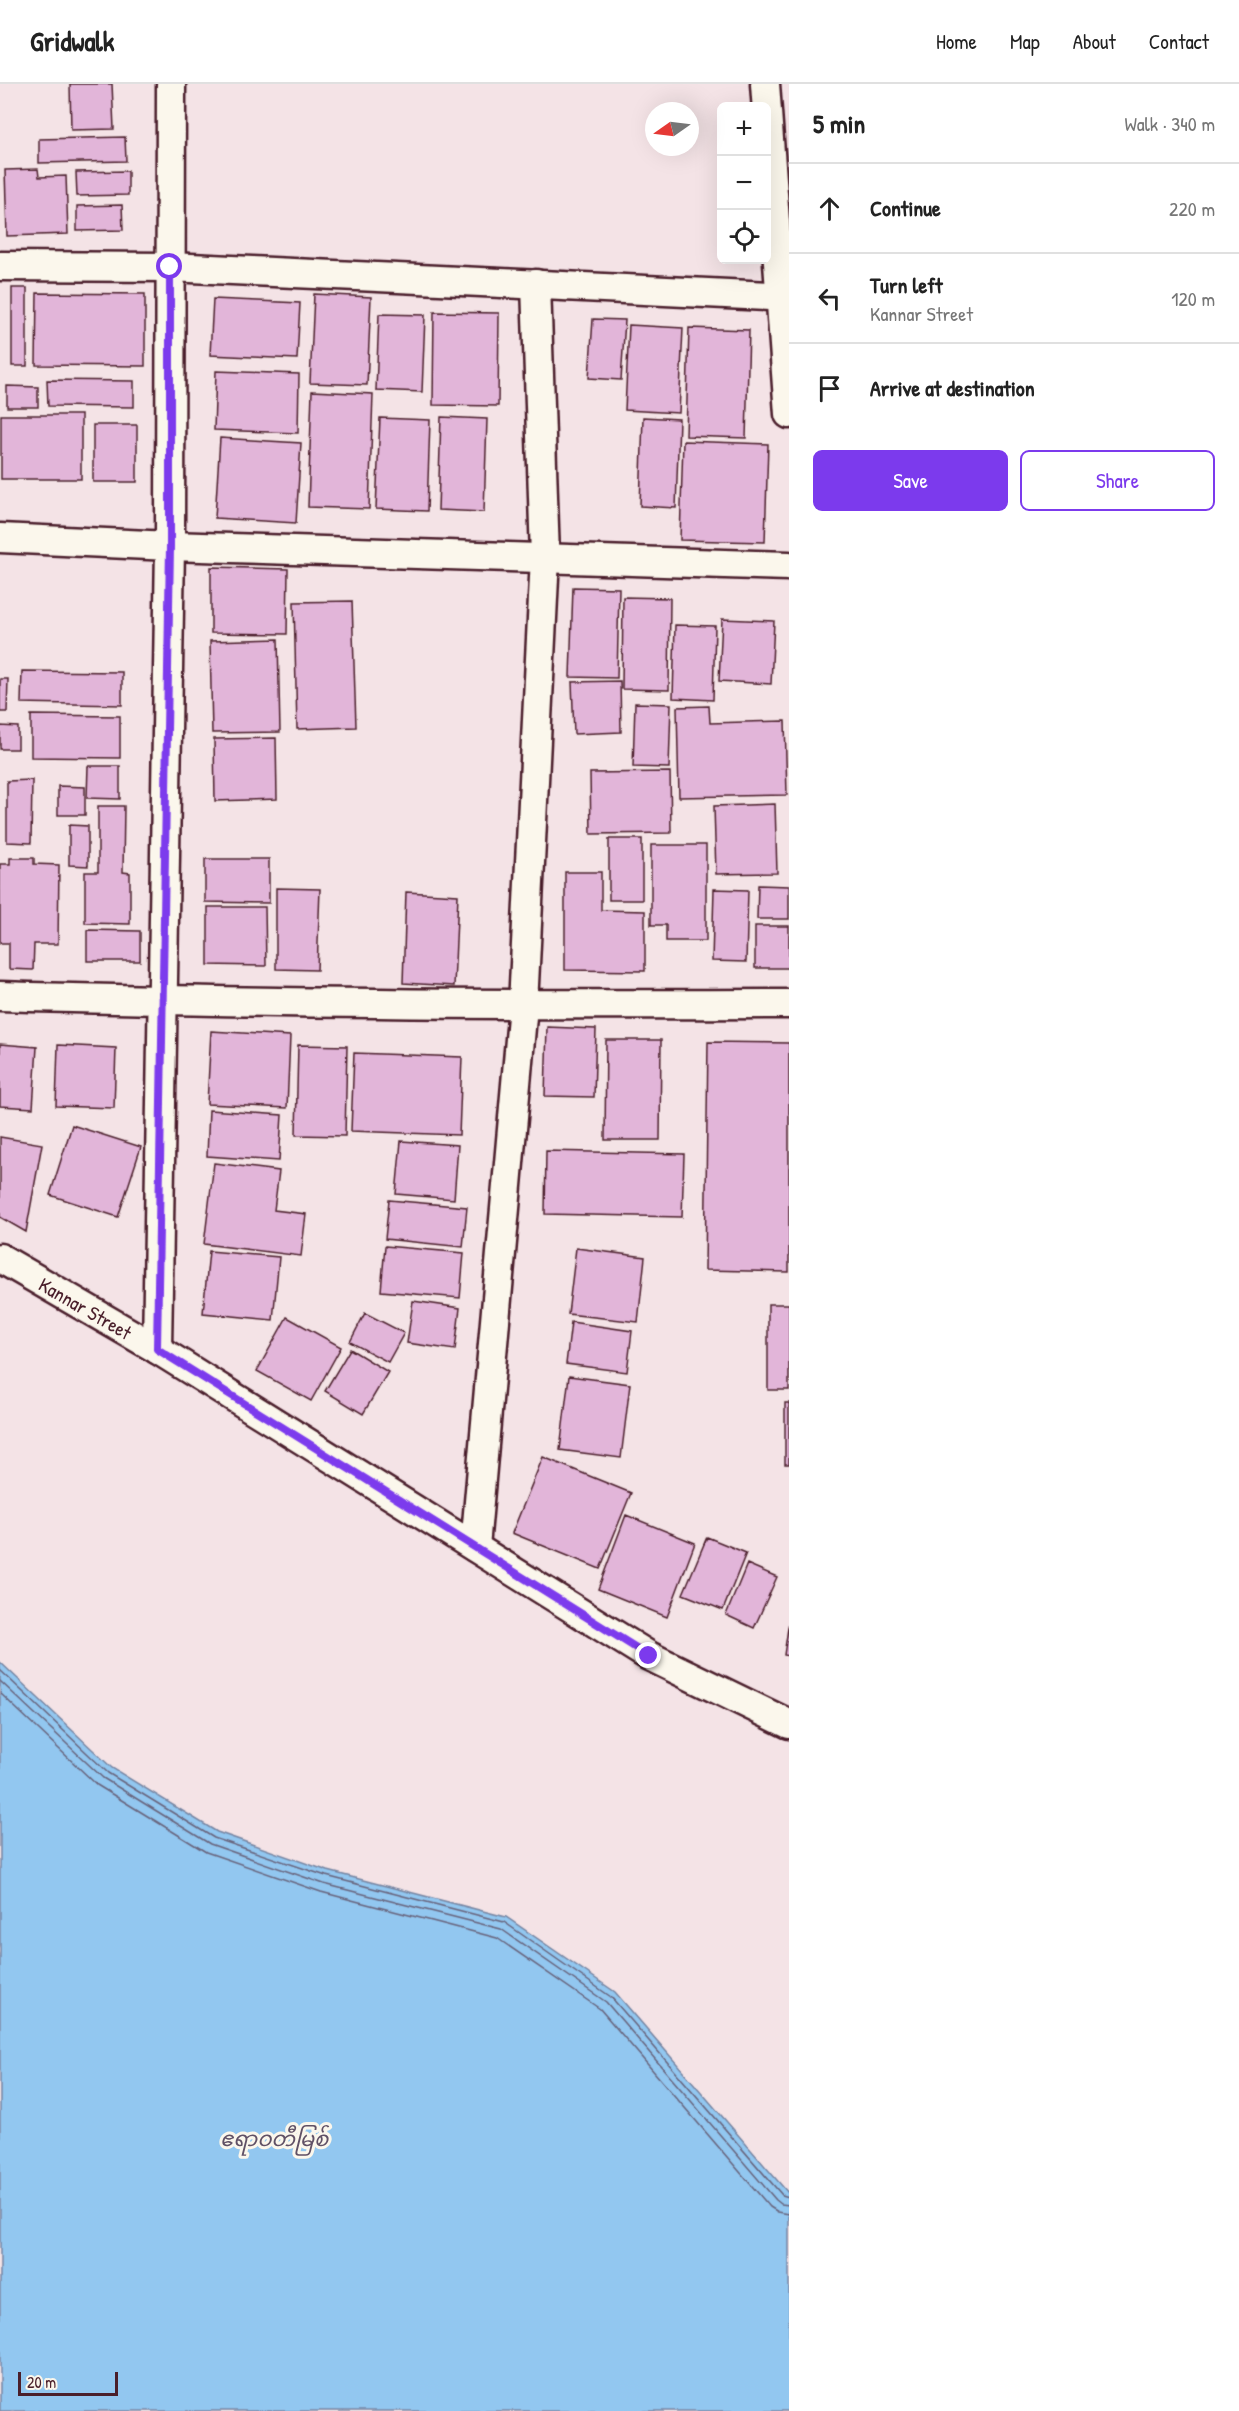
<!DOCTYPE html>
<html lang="en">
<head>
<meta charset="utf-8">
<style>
	:root { --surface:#fff; --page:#f2f2f2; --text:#222; --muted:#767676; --line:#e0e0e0; --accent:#7c3aed }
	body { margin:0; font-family:"Patrick Hand","Noto Sans Myanmar",sans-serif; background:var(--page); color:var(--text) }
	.controls { position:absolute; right:18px; top:18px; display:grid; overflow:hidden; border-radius:9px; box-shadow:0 6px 24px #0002 }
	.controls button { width:54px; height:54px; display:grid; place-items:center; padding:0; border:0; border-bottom:2px solid var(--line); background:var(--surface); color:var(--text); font:30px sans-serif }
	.compass { position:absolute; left:645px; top:18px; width:54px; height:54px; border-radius:50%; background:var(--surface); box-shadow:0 6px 24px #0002; rotate:256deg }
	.scale { position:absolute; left:18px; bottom:15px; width:100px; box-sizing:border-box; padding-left:6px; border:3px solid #4a1f2b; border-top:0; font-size:16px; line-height:21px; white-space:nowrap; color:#4a1f2b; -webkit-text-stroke:4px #fbf7ec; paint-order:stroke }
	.stop { position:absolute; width:18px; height:18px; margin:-14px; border:4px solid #7c3aed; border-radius:50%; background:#fff }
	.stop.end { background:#7c3aed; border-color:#fff; box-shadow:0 2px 6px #0008 }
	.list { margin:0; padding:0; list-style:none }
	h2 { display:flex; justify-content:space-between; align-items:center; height:78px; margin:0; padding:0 24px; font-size:26px }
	h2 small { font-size:20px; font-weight:400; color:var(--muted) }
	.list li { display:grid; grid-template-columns:39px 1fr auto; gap:18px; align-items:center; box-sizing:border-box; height:90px; padding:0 24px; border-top:2px solid var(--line) }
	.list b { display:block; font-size:22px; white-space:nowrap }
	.list p { margin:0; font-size:20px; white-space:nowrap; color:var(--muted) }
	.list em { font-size:20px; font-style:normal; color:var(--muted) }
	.actions { display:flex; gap:12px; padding:18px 24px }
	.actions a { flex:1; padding:14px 0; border:2px solid var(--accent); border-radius:9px; text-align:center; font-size:21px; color:var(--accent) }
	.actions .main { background:var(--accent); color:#fff }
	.icon { flex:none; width:33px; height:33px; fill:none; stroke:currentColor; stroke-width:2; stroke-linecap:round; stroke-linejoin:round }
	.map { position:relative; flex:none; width:789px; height:2327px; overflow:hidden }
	header { display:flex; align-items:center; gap:36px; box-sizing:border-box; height:84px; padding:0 30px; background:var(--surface); border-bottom:2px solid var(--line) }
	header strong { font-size:28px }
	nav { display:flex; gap:33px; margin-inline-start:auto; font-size:21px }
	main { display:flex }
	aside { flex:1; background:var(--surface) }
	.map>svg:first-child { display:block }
</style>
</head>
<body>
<header>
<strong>Gridwalk</strong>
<nav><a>Home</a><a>Map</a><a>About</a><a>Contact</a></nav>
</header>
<main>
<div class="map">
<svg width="789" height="2327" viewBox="0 0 789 2327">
	<rect width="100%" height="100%" fill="#f4e3e6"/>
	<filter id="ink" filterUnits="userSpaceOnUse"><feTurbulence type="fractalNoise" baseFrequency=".0167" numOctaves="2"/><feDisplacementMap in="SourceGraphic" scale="12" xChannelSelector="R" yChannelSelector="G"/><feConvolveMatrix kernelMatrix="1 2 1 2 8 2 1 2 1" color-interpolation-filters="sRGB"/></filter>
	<g filter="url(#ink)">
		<!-- water -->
		<path fill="#92c7f0" stroke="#7584a1" stroke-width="1.5" d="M0,1578l112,106 105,64 111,39 178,46 109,75 174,202v217h-789z"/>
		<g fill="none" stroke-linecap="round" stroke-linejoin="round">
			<!-- shore -->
			<path stroke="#67627a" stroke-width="1.5" d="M0,1586l108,103 106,65 112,38 178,46 107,75 171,198 7,2
				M0,1597l103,97 107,66 114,40 177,45 105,73 170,198 5,4 8,1
				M0,1609l97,92 109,67 115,40 176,46 103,71 170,198 8,5 11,2"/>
		</g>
		<!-- building -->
		<path fill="#e2b5d9" stroke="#4a1f2b" stroke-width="1.5" d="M70,0h42l2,45 -43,1z
			M125,53l1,24 -87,2v-24z
			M38,85l1,8 27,-1 2,58 -61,2 -2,-66z
			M128,87v24l-51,1 -1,-24z
			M122,121l1,25 -46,1v-25z
			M12,204h15v78h-15z
			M37,209l108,1v72l-109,-1z
			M314,210l57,3 -4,88 -57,-2z
			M213,215l87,4 -3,56 -87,-4z
			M434,228l65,1 -1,93 -65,-1z
			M379,230l46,1 -3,77 -46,-2z
			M593,235l32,1 -4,60 -32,-2z
			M629,241l54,3 -4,85 -54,-3z
			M689,244l60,2 -3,108 -60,-2z
			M216,287l83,3 -1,59 -84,-3z
			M47,296l87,1v26l-86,-1z
			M7,302l31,1v20h-31z
			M312,307l61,3 -4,115 -61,-2z
			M1,331h80v64h-80z
			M441,333l46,2 -3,93 -46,-2z
			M643,333l36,2 -3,89 -36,-2z
			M380,334l50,2 -3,91 -51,-2z
			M93,341h44v57h-44z
			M220,354l81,5 -5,80 -81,-5z
			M683,357l85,3 -3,98 -85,-2z
			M211,483l77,2 -1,65 -76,-1z
			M573,503l46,1 -2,90 -47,-1z
			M623,513l47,1 -1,92 -47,-1z
			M352,517l4,126 -59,2 -3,-127z
			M722,535l52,2 -3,63 -52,-3z
			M675,541l40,1 -2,74 -40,-2z
			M278,555l2,93 -68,1 -2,-92z
			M22,587l100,1v33l-101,-2z
			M0,595h8l-1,33h-7z
			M620,597l1,51 -47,2 -2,-52z
			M635,619l36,1 -2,64 -36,-1z
			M709,622l1,17 75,-2 2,74 -108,2 -2,-90z
			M31,631l89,1v42l-89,-1z
			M0,642l18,1v22h-18z
			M276,654l1,61 -62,2 -1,-62z
			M88,682h32v33l-33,-1z
			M670,688l1,61 -80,1 -1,-61z
			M32,696l-1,63 -24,-1v-61z
			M58,702l27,1v28h-27z
			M775,720l2,69 -61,1 -2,-68z
			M98,722h26l-1,66 7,1v51l-45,-1v-51h13z
			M69,741l19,1v40l-19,-1z
			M609,755h33v61h-33z
			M651,761h55v96h-40v-16h-15z
			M10,774h24v6l25,1 -1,79h-24l-1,26 -24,-1v-26h-9v-79h10z
			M205,775h64v44l-64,-1z
			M565,788h36v38l44,1v60l-80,-1z
			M758,801l31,1v33h-32z
			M276,804l44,1 -3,81 -41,-1z
			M714,805l34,1 -2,72 -34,-1z
			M406,808l52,3 -4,91 -51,-3z
			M208,823h57l1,59 -58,-1z
			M755,842h34v42h-34z
			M87,846l53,1v30h-53z
			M547,943l49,2 -2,68 -49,-1z
			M211,947l79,5 -3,72 -80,-4z
			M606,956h55l-1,100h-55z
			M708,958l81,1v229l-84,-2z
			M0,960l37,3 -4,61 -33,-2z
			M58,961l58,3 -2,60 -58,-2z
			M298,961l49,1 -2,90 -49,-1z
			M354,969l108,4 -3,78 -108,-4z
			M209,1026l73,5 -3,46 -72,-5z
			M72,1041l69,22 -23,70 -68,-22z
			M0,1053l42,7 -16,88 -26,-15z
			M401,1057l57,4 -4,54 -58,-5z
			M546,1067l138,3 -2,63 -137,-3z
			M214,1079l65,8 -5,39 32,4 -5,42 -97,-12z
			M389,1116l78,7 -4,40 -78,-8z
			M385,1162l79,7 -4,45 -79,-7z
			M576,1164l69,9 -7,65 -70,-8z
			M209,1167l70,6 -6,63 -70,-7z
			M413,1217l47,7 -5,42 -48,-7z
			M768,1220h21v86h-21z
			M365,1229l39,20 -16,29 -38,-20z
			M287,1233l54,30 -30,54 -54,-30z
			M571,1238l61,9 -5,41 -61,-8z
			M350,1265l38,23 -25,42 -38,-23z
			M569,1292l61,8 -9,74 -61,-8z
			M785,1319h4v61h-4z
			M543,1373l88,36 -31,76 -88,-36z
			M626,1431l69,28 -28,74 -69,-28z
			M707,1453l39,16 -23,57 -40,-16z
			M747,1480l30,13 -23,51 -28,-13z
			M789,1537v35l-5,-1z"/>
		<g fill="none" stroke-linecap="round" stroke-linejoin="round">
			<!-- minor casing -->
			<g stroke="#4a1f2b" stroke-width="33">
				<g id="minor">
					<path d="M765,0l24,330"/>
					<path d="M0,182l170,1 619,30"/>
					<path d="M0,454l170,8 619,20"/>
					<path d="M0,912c263,8 526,9 789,8"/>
					<path id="s1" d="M0,1174l157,91 492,307 140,68"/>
					<path d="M157,1265l13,-803 1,-462"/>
					<path d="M475,1463l48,-542 22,-448 -9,-273"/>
				</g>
			</g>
			<!-- minor -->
			<use href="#minor" stroke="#fbf7ec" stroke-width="28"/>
		</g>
	</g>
	<g fill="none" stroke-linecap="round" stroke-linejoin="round" filter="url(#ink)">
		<!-- route -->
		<path stroke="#7c3aed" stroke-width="8" d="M170,183v279l-13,803 492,307"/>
	</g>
	<g text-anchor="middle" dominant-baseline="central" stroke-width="6" stroke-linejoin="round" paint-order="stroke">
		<!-- street labels -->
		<g font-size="20" fill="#4a1f2b" stroke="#fbf7ec">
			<text stroke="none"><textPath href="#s1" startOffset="99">Kannar Street</textPath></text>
		</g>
		<!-- water labels -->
		<g font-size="21" font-style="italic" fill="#605166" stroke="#fbf7ec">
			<text x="274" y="2054">ဧရာဝတီမြစ်</text>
		</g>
	</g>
</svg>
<div class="controls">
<button>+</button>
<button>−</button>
<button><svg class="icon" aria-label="locate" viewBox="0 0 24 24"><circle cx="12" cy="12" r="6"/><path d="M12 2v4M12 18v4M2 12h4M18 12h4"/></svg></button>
</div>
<svg class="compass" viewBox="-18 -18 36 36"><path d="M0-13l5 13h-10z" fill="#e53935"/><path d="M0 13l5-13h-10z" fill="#767676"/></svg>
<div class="scale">20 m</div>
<div class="stop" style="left:170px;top:183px"></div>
<div class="stop end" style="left:649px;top:1572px"></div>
</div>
<aside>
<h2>5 min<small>Walk · 340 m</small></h2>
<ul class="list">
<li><svg class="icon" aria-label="ahead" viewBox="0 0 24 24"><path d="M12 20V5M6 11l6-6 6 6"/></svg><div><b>Continue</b></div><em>220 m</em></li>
<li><svg class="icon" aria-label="left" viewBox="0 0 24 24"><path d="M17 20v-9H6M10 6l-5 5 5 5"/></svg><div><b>Turn left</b><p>Kannar Street</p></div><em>120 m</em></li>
<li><svg class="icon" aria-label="arrive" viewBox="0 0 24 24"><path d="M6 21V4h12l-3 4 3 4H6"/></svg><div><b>Arrive at destination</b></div></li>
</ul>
<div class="actions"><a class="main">Save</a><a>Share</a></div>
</aside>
</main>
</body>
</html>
